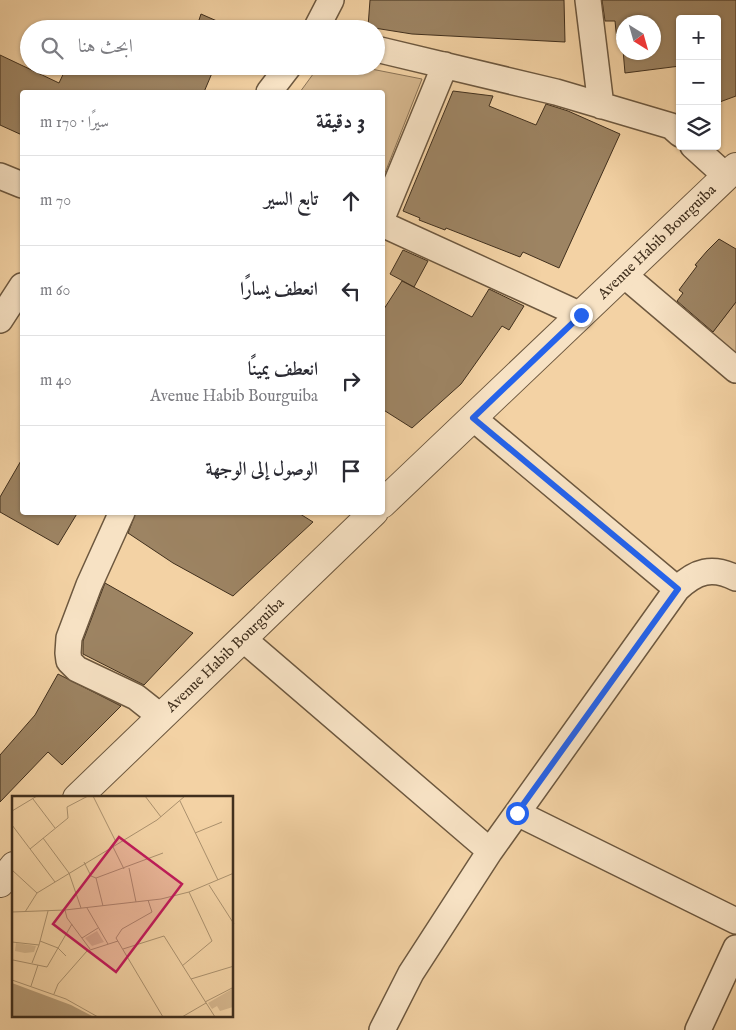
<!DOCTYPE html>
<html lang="ar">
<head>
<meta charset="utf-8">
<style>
	:root { --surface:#fff; --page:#f2f2f3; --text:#2b2b33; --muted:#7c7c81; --line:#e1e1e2 }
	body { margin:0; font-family:"IM FELL English",Amiri,serif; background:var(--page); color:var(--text); direction:rtl }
	.controls { position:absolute; right:15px; top:15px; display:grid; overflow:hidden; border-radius:5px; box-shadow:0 1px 4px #0004 }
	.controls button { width:45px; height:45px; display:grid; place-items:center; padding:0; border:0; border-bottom:1px solid var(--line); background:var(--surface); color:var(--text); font:25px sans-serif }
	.compass { position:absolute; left:616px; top:15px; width:45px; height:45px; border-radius:50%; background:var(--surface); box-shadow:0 1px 4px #0004; rotate:143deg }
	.stop { position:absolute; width:15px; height:15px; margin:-11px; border:4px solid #2563eb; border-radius:50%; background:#fff }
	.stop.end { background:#2563eb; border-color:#fff; box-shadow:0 1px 5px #0008 }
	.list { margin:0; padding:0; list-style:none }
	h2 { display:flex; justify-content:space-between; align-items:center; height:65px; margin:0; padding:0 20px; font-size:21px }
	h2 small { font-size:16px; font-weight:400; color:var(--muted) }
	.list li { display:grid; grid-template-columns:32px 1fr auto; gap:15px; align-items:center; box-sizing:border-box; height:90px; padding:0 20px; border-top:1px solid var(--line) }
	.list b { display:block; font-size:19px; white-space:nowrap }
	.list p { margin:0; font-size:16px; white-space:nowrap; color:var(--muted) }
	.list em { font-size:16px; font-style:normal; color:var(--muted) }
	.icon { flex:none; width:28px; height:28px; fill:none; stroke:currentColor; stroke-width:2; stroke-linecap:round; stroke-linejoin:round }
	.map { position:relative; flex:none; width:736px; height:1030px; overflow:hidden; direction:ltr }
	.search { position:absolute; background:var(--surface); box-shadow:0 1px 4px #0004; left:20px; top:20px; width:365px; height:55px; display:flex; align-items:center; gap:12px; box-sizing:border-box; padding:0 18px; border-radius:28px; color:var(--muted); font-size:19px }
	.panel { position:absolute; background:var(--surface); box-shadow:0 1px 4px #0004; left:20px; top:90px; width:365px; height:425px; border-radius:5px; direction:rtl }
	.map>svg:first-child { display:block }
</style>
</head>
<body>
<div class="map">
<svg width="736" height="1030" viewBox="0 0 736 1030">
	<rect width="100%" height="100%" fill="#f3d2a4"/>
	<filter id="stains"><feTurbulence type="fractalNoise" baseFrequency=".004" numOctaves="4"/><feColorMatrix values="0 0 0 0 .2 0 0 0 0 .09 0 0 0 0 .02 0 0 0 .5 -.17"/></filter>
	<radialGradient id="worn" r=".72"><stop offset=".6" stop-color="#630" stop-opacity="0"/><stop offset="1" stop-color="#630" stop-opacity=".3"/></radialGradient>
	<!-- green -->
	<path fill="#d5b68d" stroke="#8a7255" d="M319,66h37l66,13 -39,99 -1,-86h-82z
		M736,302v51l-24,-20z"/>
	<!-- building -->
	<path fill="#9d8463" stroke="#402f1d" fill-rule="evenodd" d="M370,0h194l1,42 -153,-8 -44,-7z
		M602,0h134v96l-19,7v-84h-37v47l-55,7 -2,-23 -6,-9 -2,-20h-10zM624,22h30v30h-30z
		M201,14l25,11 -2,4h-28z
		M0,55l59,28 8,-17h148l-11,26h-182v43l-22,-10z
		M453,91l40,5 -4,10 47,19 10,-21 22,7 52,23 -61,134 -36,-16 -3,5 -74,-29 -1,2 -26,-10 1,-2 -17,-7z
		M719,239l17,10v53l-23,30 -36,-31 6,-8 -4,-3 18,-24 -2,-1 12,-14z
		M403,250l25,11 -14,26 -24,-13z
		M402,281l70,36 17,-28 35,17 -15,24 -7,-4 -41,58 -49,44 -30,-19v-97z
		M22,459v53h56l-20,33 -58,-33v-15z
		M136,512h161l16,10 -80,74 -60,-33 -45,-30z
		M105,583l88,50 -49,52 -61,-31v-13z
		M58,674l63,32 -59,59 -14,-13 -48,50v-47l35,-40z"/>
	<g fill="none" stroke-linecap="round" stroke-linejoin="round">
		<!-- minor casing -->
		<g stroke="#6d583f" stroke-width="28">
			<path id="minor" d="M588,0l13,106
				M316,29l15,-29
				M376,49l180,43 115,34 9,8
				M269,92l20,-26
				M693,146l33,30
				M0,176l22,9
				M382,218l63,-153
				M382,224l199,91
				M623,274l113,96
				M0,320l22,-34
				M473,418l204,171
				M122,512l-33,73 -20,53 -1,15 1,8 8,8 59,28 24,19
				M242,638l248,213
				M517,813l219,108
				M382,1030l29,-57 79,-122 187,-262c19,-18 35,-23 59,-11
				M698,1030l38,-82"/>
		</g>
		<!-- tertiary casing -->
		<g stroke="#6d583f" stroke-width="30">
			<path id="tertiary" d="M382,504l354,-337
				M77,798l297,-286
				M0,883l14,-17"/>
		</g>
		<!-- minor -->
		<use href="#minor" stroke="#f7e2c4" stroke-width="25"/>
		<!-- tertiary -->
		<use href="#tertiary" stroke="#f7e2c4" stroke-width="28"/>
	</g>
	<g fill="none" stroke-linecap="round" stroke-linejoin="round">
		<!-- route -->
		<path stroke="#2563eb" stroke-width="6" d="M517,813l161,-224 -205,-171 108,-103"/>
	</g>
	<g text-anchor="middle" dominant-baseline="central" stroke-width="4" stroke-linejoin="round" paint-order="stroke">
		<!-- street labels -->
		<g font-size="15" fill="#402f1d" stroke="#f7e2c4">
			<text transform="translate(657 242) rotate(-44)">Avenue Habib Bourguiba</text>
			<text transform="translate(225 655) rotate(-44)">Avenue Habib Bourguiba</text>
		</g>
	</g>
	<!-- overview -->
	<g transform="translate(12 796)">
		<rect width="221" height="221" fill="#f3d2a4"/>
		<path d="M85,135l7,11 -12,4 -7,-8zM4,147l20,3 -2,6 -9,1 -10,-2zM220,193l1,18 -13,4 -3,-5 -5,3 -4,-6z" fill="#d5b68d"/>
		<path d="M0,187l59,22 23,12h-82z" fill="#b69b76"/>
		<path fill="none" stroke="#ab916e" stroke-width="1" d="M81,0l23,46M133,0l16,21M21,3l22,29M168,5l38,79M0,15l25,-15M0,29l43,57M183,37l27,-11M31,42l26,35 12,35M100,49l12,24M18,53l38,-31 -1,-11 21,-11M72,66l7,14 5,2 67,-25M117,72l7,34M0,74l25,23M84,82l7,28M197,89l25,39M136,104l4,12 -30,17 -6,9 47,79M75,112l21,36M53,114l2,8 23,31M0,116l53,-2 96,-11 28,-7 45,-19M13,116l12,-19 120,-73 28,-24M70,142l16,-10M28,145l18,7 8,8M0,146l27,3 9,-34M111,153l41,-13 51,81M1,164l34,7 25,-43M20,167l7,-18M170,170l30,-25 -23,-49M179,183l43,-13M0,184l54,19 32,18M19,190l7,-21M42,198l4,-10 29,-33 31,-10M193,206l29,-15M170,221l24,-14"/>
		<path fill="#c2185b" fill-opacity="0.15" stroke="#c2185b" stroke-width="2.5" d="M107,41l63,47 -66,88 -63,-48z"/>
		<rect width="221" height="221" fill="none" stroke="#402f1d" stroke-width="2.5"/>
	</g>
	<rect width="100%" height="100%" filter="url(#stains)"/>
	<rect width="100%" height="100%" fill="url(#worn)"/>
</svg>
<div class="controls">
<button>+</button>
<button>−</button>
<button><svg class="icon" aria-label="layers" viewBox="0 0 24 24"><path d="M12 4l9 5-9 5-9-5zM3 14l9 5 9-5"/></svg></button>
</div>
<svg class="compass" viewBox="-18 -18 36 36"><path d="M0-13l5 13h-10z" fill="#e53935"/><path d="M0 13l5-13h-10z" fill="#7c7c81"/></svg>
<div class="stop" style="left:517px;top:813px"></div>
<div class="stop end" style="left:581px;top:315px"></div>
<div class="search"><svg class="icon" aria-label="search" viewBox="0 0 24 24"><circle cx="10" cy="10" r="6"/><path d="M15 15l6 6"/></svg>ابحث هنا</div>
<section class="panel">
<h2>3 دقيقة<small>سيرًا · 170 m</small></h2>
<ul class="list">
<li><svg class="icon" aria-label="ahead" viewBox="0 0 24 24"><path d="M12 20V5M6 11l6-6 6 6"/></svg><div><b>تابع السير</b></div><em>70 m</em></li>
<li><svg class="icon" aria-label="left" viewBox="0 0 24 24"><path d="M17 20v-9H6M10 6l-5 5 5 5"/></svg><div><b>انعطف يسارًا</b></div><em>60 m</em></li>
<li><svg class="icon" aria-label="right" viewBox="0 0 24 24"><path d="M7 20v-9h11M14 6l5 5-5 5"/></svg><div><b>انعطف يمينًا</b><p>Avenue Habib Bourguiba</p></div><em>40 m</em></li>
<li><svg class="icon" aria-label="arrive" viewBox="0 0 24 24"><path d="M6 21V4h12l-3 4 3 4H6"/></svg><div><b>الوصول إلى الوجهة</b></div></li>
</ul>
</section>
</div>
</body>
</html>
